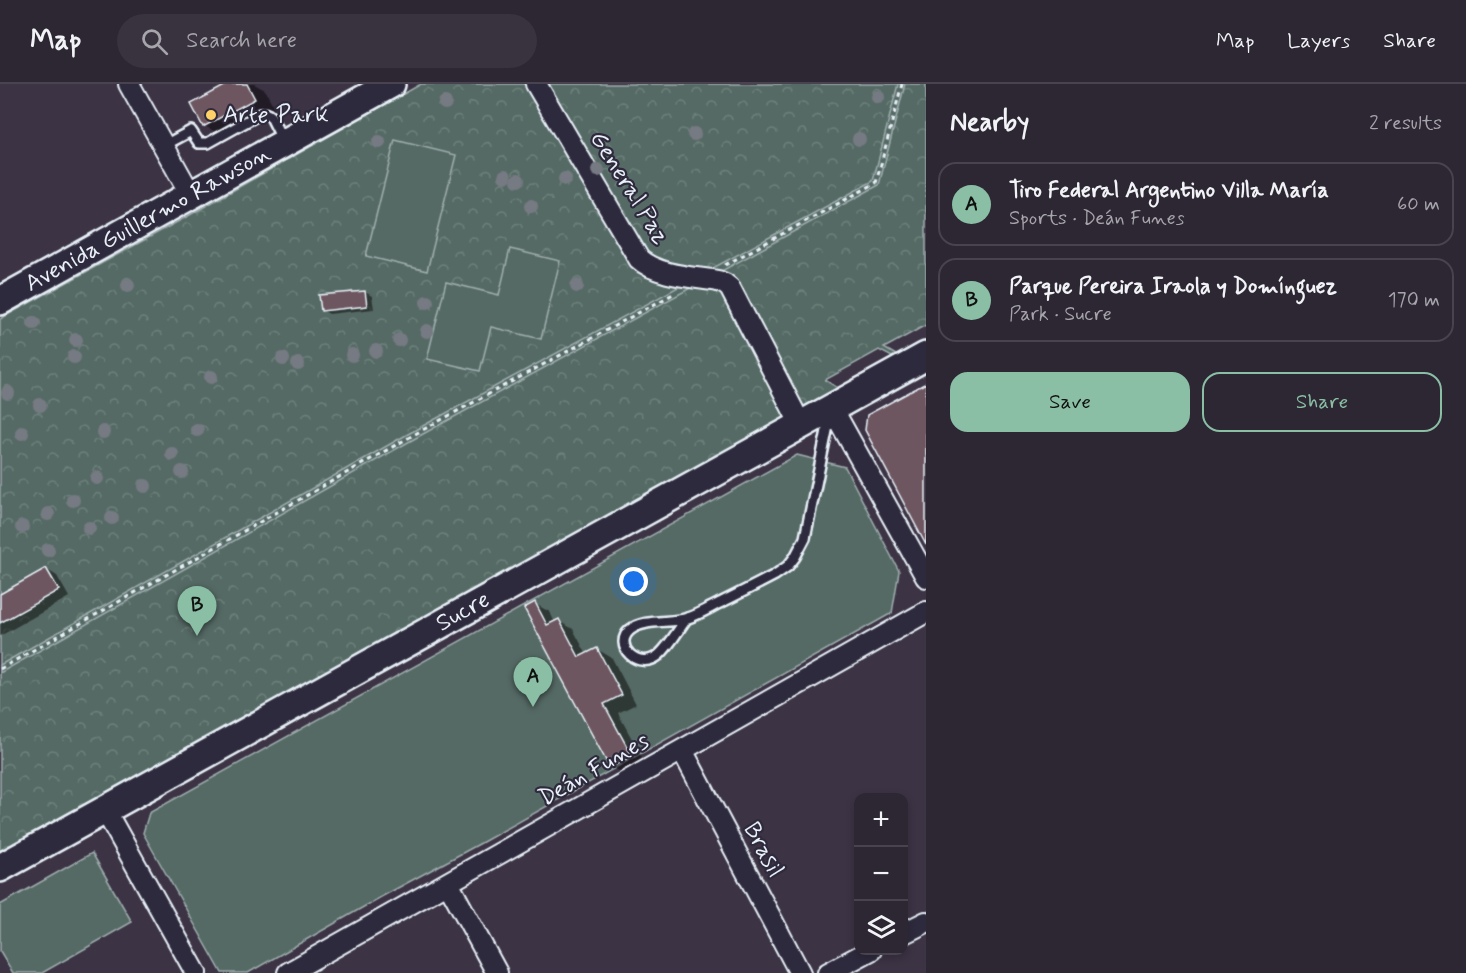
<!DOCTYPE html>
<html lang="en">
<head>
<meta charset="utf-8">
<style>
	:root { --surface:#2d2633; --page:#39323f; --text:#f1f3f6; --muted:#a7a5ac; --line:#48434e; --accent:#8abfa5 }
	body { margin:0; font-family:Mynerve,sans-serif; background:var(--page); color:var(--text) }
	.controls { position:absolute; right:18px; bottom:18px; display:grid; overflow:hidden; border-radius:12px; box-shadow:0 3px 9px #0003 }
	.controls button { width:54px; height:54px; display:grid; place-items:center; padding:0; border:0; border-bottom:2px solid var(--line); background:var(--surface); color:var(--text); font:30px sans-serif }
	.you { position:absolute; left:634px; top:498px; width:21px; height:21px; margin:-15px; border:4px solid #fff; border-radius:50%; background:#1a73e8; box-shadow:0 0 0 9px #1a73e833 }
	.badge { display:grid; place-items:center; width:39px; height:39px; border-radius:50%; background:var(--accent); color:#111; font-size:20px; font-weight:700 }
	.pin { position:absolute; translate:-50% -50px; filter:drop-shadow(0 2px 3px #0008) }
	.pin::after { content:''; position:absolute; top:32px; width:21px; height:18px; background:inherit; clip-path:polygon(0 0,100% 0,50% 100%) }
	.list { margin:0; padding:0; list-style:none }
	h2 { display:flex; justify-content:space-between; align-items:center; height:78px; margin:0; padding:0 24px; font-size:26px }
	h2 small { font-size:20px; font-weight:400; color:var(--muted) }
	.list li { display:grid; grid-template-columns:39px 1fr auto; gap:18px; align-items:center; box-sizing:border-box; height:84px; margin:0 12px 12px; padding:0 12px; border:2px solid var(--line); border-radius:18px }
	.list b { display:block; font-size:22px; white-space:nowrap }
	.list p { margin:0; font-size:20px; white-space:nowrap; color:var(--muted) }
	.list em { font-size:20px; font-style:normal; color:var(--muted) }
	.actions { display:flex; gap:12px; padding:18px 24px }
	.actions a { flex:1; padding:14px 0; border:2px solid var(--accent); border-radius:18px; text-align:center; font-size:21px; color:var(--accent) }
	.actions .main { background:var(--accent); color:#111 }
	.icon { flex:none; width:33px; height:33px; fill:none; stroke:currentColor; stroke-width:2; stroke-linecap:round; stroke-linejoin:round }
	.map { position:relative; flex:none; width:926px; height:889px; overflow:hidden }
	header { display:flex; align-items:center; gap:36px; box-sizing:border-box; height:84px; padding:0 30px; background:var(--surface); border-bottom:2px solid var(--line) }
	header strong { font-size:28px }
	nav { display:flex; gap:33px; margin-inline-start:auto; font-size:21px }
	.search { width:420px; height:54px; background:var(--page); display:flex; align-items:center; gap:15px; box-sizing:border-box; padding:0 21px; border-radius:33px; color:var(--muted); font-size:22px }
	main { display:flex }
	aside { flex:1; background:var(--surface) }
	.map>svg:first-child { display:block }
</style>
</head>
<body>
<header>
<strong>Map</strong>
<div class="search"><svg class="icon" aria-label="search" viewBox="0 0 24 24"><circle cx="10" cy="10" r="6"/><path d="M15 15l6 6"/></svg>Search here</div>
<nav><a>Map</a><a>Layers</a><a>Share</a></nav>
</header>
<main>
<div class="map">
<svg width="926" height="889" viewBox="0 0 926 889">
	<defs>
		<pattern id="park-crowns" width="20" height="18" patternUnits="userSpaceOnUse" patternTransform="scale(1.5)"><rect width="20" height="18" fill="#566b65"/><path d="M2 6a3 3 0 1 1 6 0M12 15a3 3 0 1 1 6 0" fill="none" stroke="#6e817c"/></pattern>
	</defs>
	<rect width="100%" height="100%" fill="#3c3344"/>
	<filter id="ink" filterUnits="userSpaceOnUse"><feTurbulence type="fractalNoise" baseFrequency=".0167" numOctaves="2"/><feDisplacementMap in="SourceGraphic" scale="12" xChannelSelector="R" yChannelSelector="G"/><feConvolveMatrix kernelMatrix="1 2 1 2 8 2 1 2 1" color-interpolation-filters="sRGB"/></filter>
	<g filter="url(#ink)">
		<!-- park -->
		<path fill="url(#park-crowns)" stroke="#9faeae" stroke-width="1.5" d="M421,0h107l96,168 97,37 66,127 -787,439v-536l188,-103z
			M544,0h382v241l-42,23 12,7 -4,2 -13,-7 -54,30 13,8 -37,20 -65,-123 -84,-24z"/>
		<!-- garden -->
		<path fill="#566b65" stroke="#9faeae" stroke-width="1.5" d="M898,0h7l-26,101 -467,255 -412,233v-8l408,-231 465,-253z
			M395,56l61,15 -29,116 -61,-15z
			M510,165l50,12 -19,78 -50,-12 -11,44 -53,-12 19,-77 53,13z
			M797,371l48,12 54,104 -7,42 -411,230 -100,54 -133,76h-26l-79,-140 6,-20z
			M92,769l40,69 -90,51h-29l-13,-22v-46z"/>
		<!-- shadow -->
		<path fill="#0007" d="M232,0h22l11,6 11,21 -50,27 -21,-12z
			M365,208l7,4 2,13 -45,5 -7,-4z
			M46,485l11,7 12,21 -69,39v-40z
			M535,520l15,8 5,11 4,-2 14,8 14,26 10,-6 15,9 24,46 -18,9 28,52 -20,10 -15,-8z"/>
		<!-- building -->
		<path fill="#6e5760" stroke="#e8f1f8" stroke-width="1.5" d="M228,0h19l8,15 -52,28 -12,-23z
			M365,207l2,15 -46,5 -2,-16z
			M926,299v162l-61,-115 2,-15z
			M46,484l13,22 -59,33v-29z
			M535,518l12,23 12,-6 20,38 18,-9 25,47 -18,9 28,52 -22,12 -86,-160z"/>
		<g fill="none" stroke-linecap="round" stroke-linejoin="round">
			<!-- service casing -->
			<g stroke="#e8f1f8" stroke-width="14">
				<path id="service" d="M163,62l28,-15 8,12h9l52,-29c5,-1 7,-1 11,3l12,24
					M687,534c-9,12 -17,27 -28,37 -21,17 -47,-10 -29,-25 14,-12 42,-6 58,-12 12,-4 23,-11 34,-16 18,-9 36,-18 53,-27l13,-9 7,-9 10,-19 25,-122"/>
			</g>
			<!-- minor casing -->
			<g stroke="#e8f1f8" stroke-width="24">
				<path id="minor" d="M129,0l62,111
					M536,0l103,175c18,17 56,18 79,22l7,3 5,4 71,137
					M832,324l94,169
					M682,666l118,223
					M105,726l91,163
					M448,799l49,90
					M904,849l22,-11
					M288,889l638,-361
					M828,889l43,-23"/>
			</g>
			<!-- secondary casing -->
			<g stroke="#e8f1f8" stroke-width="32">
				<path id="secondary" d="M0,217l391,-217
					M0,784l926,-512"/>
			</g>
			<!-- path -->
			<path stroke="#e8f1f8" stroke-width="3" stroke-dasharray="4.5 4.5" stroke-linecap="butt" d="M725,181l151,-82 26,-99
				M0,585l417,-236 258,-140"/>
			<!-- service -->
			<use href="#service" stroke="#2f2a3d" stroke-width="9"/>
			<!-- minor -->
			<use href="#minor" stroke="#2f2a3d" stroke-width="20"/>
			<!-- secondary -->
			<use href="#secondary" stroke="#2f2a3d" stroke-width="27"/>
		</g>
		<!-- trees -->
		<g fill="#767a83">
			<circle cx="878" cy="13" r="7"/>
			<circle cx="445" cy="19" r="7"/>
			<circle cx="694" cy="50" r="7"/>
			<circle cx="859" cy="55" r="7"/>
			<circle cx="379" cy="58" r="7"/>
			<circle cx="598" cy="86" r="7"/>
			<circle cx="505" cy="92" r="7"/>
			<circle cx="565" cy="95" r="7"/>
			<circle cx="518" cy="96" r="7"/>
			<circle cx="531" cy="122" r="7"/>
			<circle cx="128" cy="201" r="7"/>
			<circle cx="577" cy="202" r="7"/>
			<circle cx="427" cy="218" r="7"/>
			<circle cx="34" cy="239" r="7"/>
			<circle cx="427" cy="247" r="7"/>
			<circle cx="76" cy="256" r="7"/>
			<circle cx="399" cy="256" r="7"/>
			<circle cx="376" cy="267" r="7"/>
			<circle cx="352" cy="271" r="7"/>
			<circle cx="74" cy="273" r="7"/>
			<circle cx="283" cy="275" r="7"/>
			<circle cx="298" cy="280" r="7"/>
			<circle cx="211" cy="293" r="7"/>
			<circle cx="8" cy="309" r="7"/>
			<circle cx="40" cy="321" r="7"/>
			<circle cx="197" cy="346" r="7"/>
			<circle cx="103" cy="348" r="7"/>
			<circle cx="22" cy="349" r="7"/>
			<circle cx="172" cy="370" r="7"/>
			<circle cx="182" cy="388" r="7"/>
			<circle cx="97" cy="394" r="7"/>
			<circle cx="145" cy="402" r="7"/>
			<circle cx="73" cy="416" r="7"/>
			<circle cx="48" cy="430" r="7"/>
			<circle cx="112" cy="434" r="7"/>
			<circle cx="22" cy="443" r="7"/>
			<circle cx="89" cy="444" r="7"/>
			<circle cx="48" cy="466" r="7"/>
		</g>
	</g>
	<!-- markers -->
	<circle fill="#ffd166" stroke="#2f2a3d" stroke-width="2" cx="211" cy="31" r="6"/>
	<g text-anchor="middle" dominant-baseline="central" stroke-width="4.5" stroke-linejoin="round" paint-order="stroke">
		<!-- poi labels -->
		<g font-size="24" fill="#e8f1f8" stroke="#2f2a3d" text-anchor="start">
			<text x="223" y="31">Arte Park</text>
		</g>
		<!-- street labels -->
		<g font-size="24" fill="#e8f1f8" stroke="#2f2a3d">
			<text transform="translate(629 104) rotate(58)">General Paz</text>
			<text transform="translate(148 135) rotate(-29)">Avenida Guillermo Rawson</text>
			<text transform="translate(463 528) rotate(-29)">Sucre</text>
			<text transform="translate(594 686) rotate(-30)">Deán Funes</text>
			<text transform="translate(763 766) rotate(62)">Brasil</text>
		</g>
	</g>
</svg>
<div class="controls">
<button>+</button>
<button>−</button>
<button><svg class="icon" aria-label="layers" viewBox="0 0 24 24"><path d="M12 4l9 5-9 5-9-5zM3 14l9 5 9-5"/></svg></button>
</div>
<div class="you"></div>
<div class="pin badge" style="left:533px;top:623px">A</div>
<div class="pin badge" style="left:197px;top:552px">B</div>
</div>
<aside>
<h2>Nearby<small>2 results</small></h2>
<ul class="list">
<li><span class="badge">A</span><div><b>Tiro Federal Argentino Villa María</b><p>Sports · Deán Funes</p></div><em>60 m</em></li>
<li><span class="badge">B</span><div><b>Parque Pereira Iraola y Domínguez</b><p>Park · Sucre</p></div><em>170 m</em></li>
</ul>
<div class="actions"><a class="main">Save</a><a>Share</a></div>
</aside>
</main>
</body>
</html>
